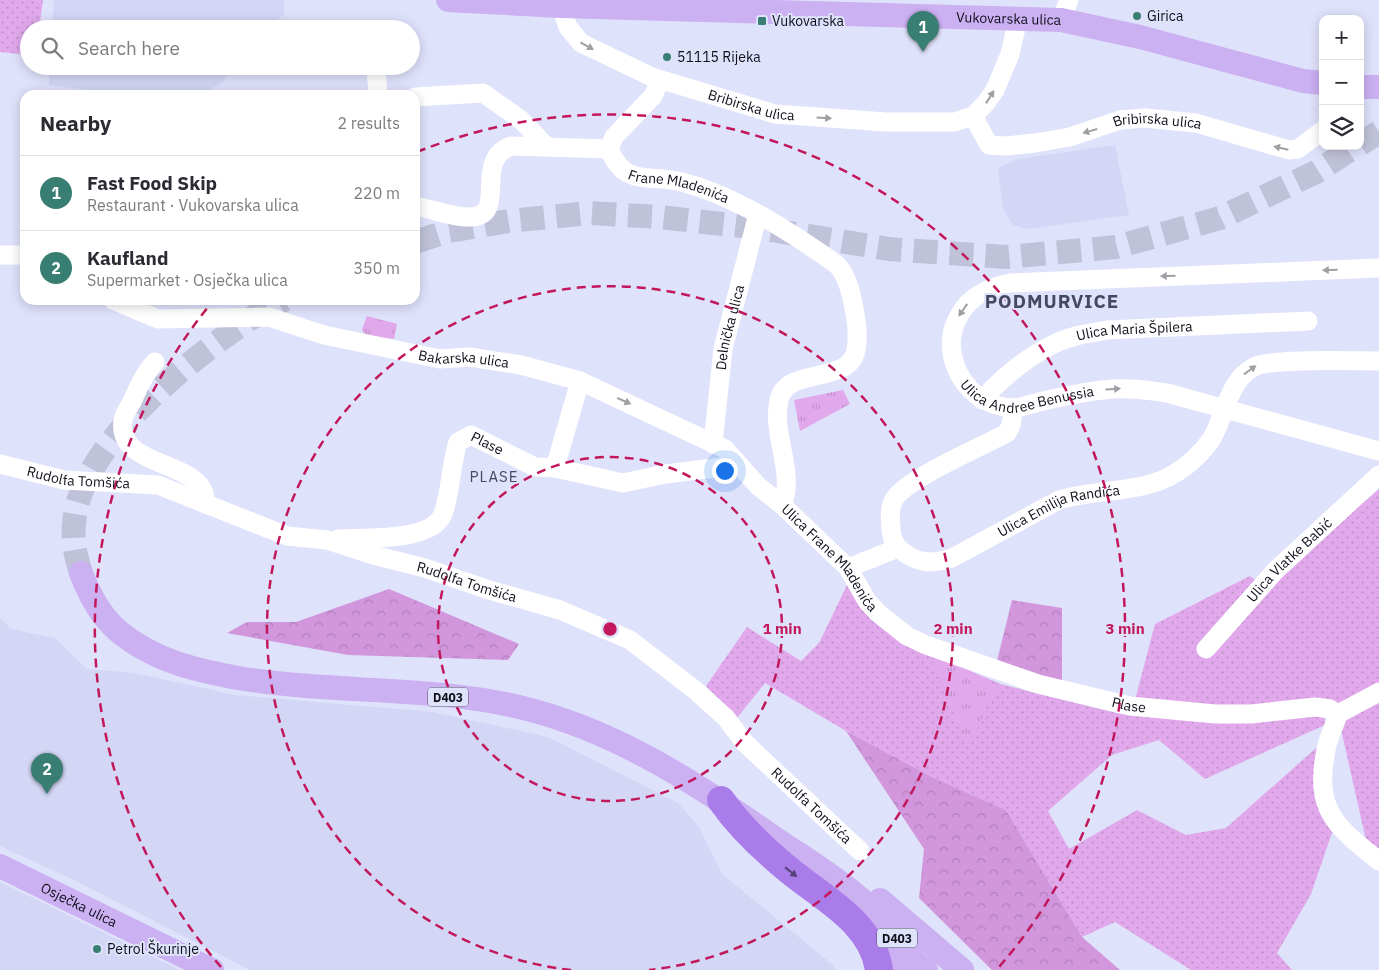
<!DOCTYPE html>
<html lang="en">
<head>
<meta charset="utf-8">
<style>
	:root { --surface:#fff; --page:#f2f2f3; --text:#2b2b33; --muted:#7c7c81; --line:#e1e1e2; --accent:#397e72 }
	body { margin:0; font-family:"IBM Plex Sans",sans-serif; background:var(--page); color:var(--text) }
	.controls { position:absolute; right:15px; top:15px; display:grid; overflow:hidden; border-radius:10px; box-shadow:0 2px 12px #0003 }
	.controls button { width:45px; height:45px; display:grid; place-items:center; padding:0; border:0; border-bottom:1px solid var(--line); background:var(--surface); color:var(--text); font:25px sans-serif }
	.you { position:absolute; left:724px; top:470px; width:18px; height:18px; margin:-12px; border:4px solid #fff; border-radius:50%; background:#1a73e8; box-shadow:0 0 0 8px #1a73e833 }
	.badge { display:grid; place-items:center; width:32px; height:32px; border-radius:50%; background:var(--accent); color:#fff; font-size:16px; font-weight:700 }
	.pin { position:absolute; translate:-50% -41px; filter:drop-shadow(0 1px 2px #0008) }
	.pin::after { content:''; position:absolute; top:26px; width:18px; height:15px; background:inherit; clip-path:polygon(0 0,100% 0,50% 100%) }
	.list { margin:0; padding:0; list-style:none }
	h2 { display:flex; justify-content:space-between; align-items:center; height:65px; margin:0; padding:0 20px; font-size:21px }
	h2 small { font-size:16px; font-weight:400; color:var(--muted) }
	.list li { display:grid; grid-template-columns:32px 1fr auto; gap:15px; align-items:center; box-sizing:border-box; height:75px; padding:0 20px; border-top:1px solid var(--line) }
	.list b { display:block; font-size:19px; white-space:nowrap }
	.list p { margin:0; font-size:16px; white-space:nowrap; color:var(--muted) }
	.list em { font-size:16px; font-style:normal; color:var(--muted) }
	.icon { flex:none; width:28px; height:28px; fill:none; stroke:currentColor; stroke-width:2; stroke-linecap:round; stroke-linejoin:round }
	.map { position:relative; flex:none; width:1379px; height:970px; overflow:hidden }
	.search { position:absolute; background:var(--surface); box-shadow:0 2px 12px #0003; left:20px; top:20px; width:400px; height:55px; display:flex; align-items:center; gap:12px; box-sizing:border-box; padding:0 18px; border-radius:28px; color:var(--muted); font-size:19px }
	.panel { position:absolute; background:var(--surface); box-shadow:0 2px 12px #0003; left:20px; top:90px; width:400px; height:215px; border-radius:15px }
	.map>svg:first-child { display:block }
</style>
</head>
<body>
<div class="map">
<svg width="1379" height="970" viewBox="0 0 1379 970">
	<defs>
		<pattern id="grass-dots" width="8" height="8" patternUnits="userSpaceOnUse" patternTransform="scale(1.25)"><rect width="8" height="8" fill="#e1a9ec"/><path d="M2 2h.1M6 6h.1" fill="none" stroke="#c090ca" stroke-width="1.8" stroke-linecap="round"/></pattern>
		<pattern id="forest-crowns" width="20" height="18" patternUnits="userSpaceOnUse" patternTransform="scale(1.25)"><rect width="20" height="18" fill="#d196dc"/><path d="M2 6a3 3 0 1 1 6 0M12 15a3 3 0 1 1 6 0" fill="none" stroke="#b280bc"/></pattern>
		<pattern id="park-tufts" width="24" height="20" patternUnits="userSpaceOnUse" patternTransform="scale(1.25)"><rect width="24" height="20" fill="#e1a9ec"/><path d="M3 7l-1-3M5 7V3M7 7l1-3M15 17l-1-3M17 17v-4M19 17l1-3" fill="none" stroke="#c090ca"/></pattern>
	</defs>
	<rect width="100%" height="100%" fill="#dfe2fb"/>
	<!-- built -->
	<path fill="#d3d6f5" d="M54,0h230v15l-21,14h-211z
		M50,66h183l-10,16 -22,13h-76l-76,-10z
		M1115,145l14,70 -101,14 -15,-4 -10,-16 -5,-41 20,-9z
		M0,618l11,11 44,9 32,31 47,4 101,22 198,17 115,25 130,66 21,24 23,47 112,92 1,4h-585l-174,-89 -76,-35z
		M0,882l180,88h-180z"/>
	<!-- grass -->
	<path fill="url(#grass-dots)" d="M0,0h43l-4,29h-10v26l-29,-3z
		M1379,489v360l-13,-9 -31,-137 -131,7 -69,-10 20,-76 95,-48 16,12z
		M848,583l85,72 67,29 116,29 92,8 117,-6v10l-120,54 -46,-39 -47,15 -64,56 21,38 68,-39 49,25 40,-7 90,-80 5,66 13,13 -23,67 -34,59 15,17h-101l-76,-48 -33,15 -76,-127 -74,-33 -86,-46 -81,-48 -28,35 -31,-32 41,-59 54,34 18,-18z"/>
	<!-- forest -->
	<path fill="url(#forest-crowns)" d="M389,589l130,55 -11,16 -160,-5 -121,-22 20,-11h49z
		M1012,600l50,8v77l-65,-24z
		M846,731l86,46 74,33 76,127 38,33h-128l-73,-72 5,-49z"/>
	<!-- park -->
	<path fill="url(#park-tufts)" d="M367,316l30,8 -3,15 -29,-4 -3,-6z
		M843,390l7,14 -50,27 -6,-31z
		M933,655l67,29 -13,20 -14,36 -8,-1 -34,-80z"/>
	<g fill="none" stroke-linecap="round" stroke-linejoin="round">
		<!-- major-tunnel -->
		<path stroke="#c0c2d9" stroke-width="24" stroke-dasharray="24 12" stroke-linecap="butt" d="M1360,144l19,-12
			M415,242l34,-11 60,-10 81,-8 69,4 100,11 130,21 117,8 110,-10 104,-29 96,-46 40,-26
			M81,573c-5,-16 -9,-32 -7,-49 4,-74 107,-157 164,-197 14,-11 31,-18 46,-27"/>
		<!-- minor -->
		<g stroke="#fff" stroke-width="19">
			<path id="s1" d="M561,6l7,21 13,16 71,34 123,37 111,8h69l18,-6 12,-12 10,-14 15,-36 8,-35"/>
			<path d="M1061,20l8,-20"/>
			<path d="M376,68l2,27"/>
			<path d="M415,97l68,-4 38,27 25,26"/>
			<path id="s2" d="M973,116l16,29 16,1 30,-3 35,-6 50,-17 25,-2 51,5 93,27 9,-1 25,-19"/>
			<path id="s3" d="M609,149c17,40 40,24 73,33 45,12 87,37 125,62 10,7 22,14 31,22 14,15 22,65 18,84 -7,36 -69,15 -77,50 -8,35 17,72 3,105"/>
			<path d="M415,206c18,3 35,11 53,11 43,1 3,-56 43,-71l98,3 5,-12 39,-41 7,-16"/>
			<path d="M0,255h25"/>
			<path id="s4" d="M1379,268l-369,15c-21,4 -39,12 -50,31 -10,16 -11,33 -5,51 9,25 31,42 58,43 9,0 20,-5 30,-7 19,-4 39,-9 60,-11 22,-3 43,0 64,3l212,58"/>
			<path id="s5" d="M113,300l45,19 111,-2 55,18 116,24 30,-2 51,8 59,16 145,68 33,37 24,19 66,63 19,33 11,12 29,23 19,9 112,39 92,22 85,8h36l64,-7 15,2 8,5 41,-22"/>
			<path d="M155,362c-11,12 -17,26 -23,40 -3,5 -8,12 -9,18 -7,52 86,38 82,84"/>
			<path id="s6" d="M982,400c20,-22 45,-43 72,-56 16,-8 35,-11 53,-14l201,-9"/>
			<path id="s7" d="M1014,408l-3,17 -4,8c-24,13 -99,45 -112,65 -6,9 -5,20 -4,30 0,8 4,19 11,23 16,13 31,13 50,7l107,-58c35,-11 85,-7 115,-26 14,-8 29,-22 38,-36 13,-22 17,-59 42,-71 17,-9 100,-6 125,-6"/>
			<path id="s8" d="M713,444l10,-95 35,-135"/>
			<path id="s9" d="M0,464l64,16 94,5 129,51 40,4 46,15 52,13 61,21 74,21 70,30 65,50 31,28 19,25 115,108"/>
			<path d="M555,468l25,-87"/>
			<path id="s10" d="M338,539c26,-2 98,4 106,-28 7,-23 7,-47 14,-69l13,-7 64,32 20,1 68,15 42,-9 74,-9"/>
			<path d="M848,568l50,-20"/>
			<path id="s11" d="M1206,649l69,-78 104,-96"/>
			<path d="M1338,714c-3,12 -10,23 -12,36 -12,60 9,76 53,111"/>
		</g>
		<!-- major -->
		<g stroke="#cbb0f2" stroke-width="24">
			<path id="s12" d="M448,0l113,6 500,14 79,17 163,44 20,2"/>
			<path d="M1360,87h19"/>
			<path d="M81,573c8,21 19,42 36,57 36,31 81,41 127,49 95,15 194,6 287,31 90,24 166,74 242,127 28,19 58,37 84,59 9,8 21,17 29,26 14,17 20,37 40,48"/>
			<path id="s13" d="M0,866l212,104"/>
			<path d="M880,900l82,70"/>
			<path d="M881,935l14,35"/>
		</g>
		<!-- highway -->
		<path stroke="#a97ce9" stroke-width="28" d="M721,800c18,26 39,46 63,66 34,30 88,54 95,104"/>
	</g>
	<!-- one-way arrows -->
	<defs><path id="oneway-solid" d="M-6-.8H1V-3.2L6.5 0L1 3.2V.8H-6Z" transform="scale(1.25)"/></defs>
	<g fill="#9f9fa4">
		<use href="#oneway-solid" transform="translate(587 46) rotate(29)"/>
		<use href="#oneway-solid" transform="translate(990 97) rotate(-58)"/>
		<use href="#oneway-solid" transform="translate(824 118) rotate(4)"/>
		<use href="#oneway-solid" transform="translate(1090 131) rotate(164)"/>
		<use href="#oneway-solid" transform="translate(1281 148) rotate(-167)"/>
		<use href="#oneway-solid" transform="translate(1330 270) rotate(179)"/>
		<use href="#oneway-solid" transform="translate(1168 276) rotate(178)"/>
		<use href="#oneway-solid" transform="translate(963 310) rotate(125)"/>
		<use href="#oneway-solid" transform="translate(1250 370) rotate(-36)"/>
		<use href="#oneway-solid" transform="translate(1113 389) rotate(-3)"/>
		<use href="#oneway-solid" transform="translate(624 401) rotate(24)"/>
	</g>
	<use fill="#554178" href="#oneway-solid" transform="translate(791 872) rotate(38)"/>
	<!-- distance rings -->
	<g fill="none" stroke="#c2185b" stroke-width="2.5" stroke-dasharray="9 6">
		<circle cx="610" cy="629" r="172"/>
		<path d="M571 970A343 343 0 1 1 649 970"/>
		<path d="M221 967A515 515 0 0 1 213 301M417 152A515 515 0 0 1 999 967"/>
	</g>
	<!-- markers -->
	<g fill="#397e72" stroke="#dfe2fb" stroke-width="2">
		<circle cx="1137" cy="16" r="5"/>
		<rect x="757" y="16" width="10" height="10" rx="2.5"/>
		<circle cx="667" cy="57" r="5"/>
		<circle cx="97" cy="949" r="5"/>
	</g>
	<g text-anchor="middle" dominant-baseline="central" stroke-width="4" stroke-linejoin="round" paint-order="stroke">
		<!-- shield labels -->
		<g fill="#dfe2fb" stroke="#4e4f5e" stroke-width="1">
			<rect x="428" y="687.5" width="40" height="19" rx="4"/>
			<rect x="877" y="928.5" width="40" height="19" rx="4"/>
		</g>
		<g font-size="12" font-weight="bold" fill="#10101b">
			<text x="448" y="697">D403</text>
			<text x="897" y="938">D403</text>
		</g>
		<!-- poi labels -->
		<g font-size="14" fill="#10101b" stroke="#dfe2fb" text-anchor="start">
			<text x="1147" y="16">Girica</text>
			<text x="772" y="21">Vukovarska</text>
			<text x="677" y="57">51115 Rijeka</text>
			<text x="107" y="949">Petrol Škurinje</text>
		</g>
		<!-- street labels -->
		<g font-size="14" fill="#10101b" stroke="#dfe2fb">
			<text stroke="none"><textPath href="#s12" startOffset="561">Vukovarska ulica</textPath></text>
			<text stroke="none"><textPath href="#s1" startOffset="225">Bribirska ulica</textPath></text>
			<text stroke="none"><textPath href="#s2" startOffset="205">Bribirska ulica</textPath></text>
			<text stroke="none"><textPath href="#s3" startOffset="84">Frane Mladenića</textPath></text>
			<text stroke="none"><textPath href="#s8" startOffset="118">Delnička ulica</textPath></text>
			<text stroke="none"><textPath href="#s6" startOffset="174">Ulica Maria Špilera</textPath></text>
			<text stroke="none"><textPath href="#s5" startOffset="360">Bakarska ulica</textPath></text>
			<text stroke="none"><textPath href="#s4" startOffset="572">Ulica Andree Benussia</textPath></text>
			<text stroke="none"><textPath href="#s10" startOffset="219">Plase</textPath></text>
			<text stroke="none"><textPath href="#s9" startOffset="80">Rudolfa Tomšića</textPath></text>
			<text stroke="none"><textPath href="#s7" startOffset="385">Ulica Emilija Randića</textPath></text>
			<text stroke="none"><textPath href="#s5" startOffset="791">Ulica Frane Mladenića</textPath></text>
			<text stroke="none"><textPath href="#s11" startOffset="122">Ulica Vlatke Babić</textPath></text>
			<text stroke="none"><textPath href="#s9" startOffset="485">Rudolfa Tomšića</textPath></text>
			<text stroke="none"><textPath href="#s5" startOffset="1135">Plase</textPath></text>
			<text stroke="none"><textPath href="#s9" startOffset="905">Rudolfa Tomšića</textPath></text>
			<text stroke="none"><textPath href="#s13" startOffset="88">Osječka ulica</textPath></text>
		</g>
		<!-- neighbourhood labels -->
		<g font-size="15" letter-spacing="1" fill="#474962" stroke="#dfe2fb">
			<text x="494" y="476">PLASE</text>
		</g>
		<!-- district labels -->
		<g font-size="19" font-weight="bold" letter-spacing="1" fill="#474962" stroke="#dfe2fb">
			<text x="1052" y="301">PODMURVICE</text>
		</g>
	</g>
	<circle cx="610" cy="629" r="8" fill="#c2185b" stroke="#dfe2fb" stroke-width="2.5"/>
	<g font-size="15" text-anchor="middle" font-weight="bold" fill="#c2185b" stroke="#dfe2fb" stroke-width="4" stroke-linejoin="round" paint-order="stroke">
		<text x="782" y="634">1 min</text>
		<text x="953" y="634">2 min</text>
		<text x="1125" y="634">3 min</text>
	</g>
</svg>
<div class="controls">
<button>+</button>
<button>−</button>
<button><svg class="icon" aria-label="layers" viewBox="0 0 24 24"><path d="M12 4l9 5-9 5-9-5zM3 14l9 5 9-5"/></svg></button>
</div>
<div class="you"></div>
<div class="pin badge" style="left:923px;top:52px">1</div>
<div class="pin badge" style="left:47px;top:794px">2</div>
<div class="search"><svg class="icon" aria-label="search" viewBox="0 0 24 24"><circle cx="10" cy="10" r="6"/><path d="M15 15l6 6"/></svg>Search here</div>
<section class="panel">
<h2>Nearby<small>2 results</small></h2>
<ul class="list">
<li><span class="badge">1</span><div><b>Fast Food Skip</b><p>Restaurant · Vukovarska ulica</p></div><em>220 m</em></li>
<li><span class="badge">2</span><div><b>Kaufland</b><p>Supermarket · Osječka ulica</p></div><em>350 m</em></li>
</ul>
</section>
</div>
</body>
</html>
